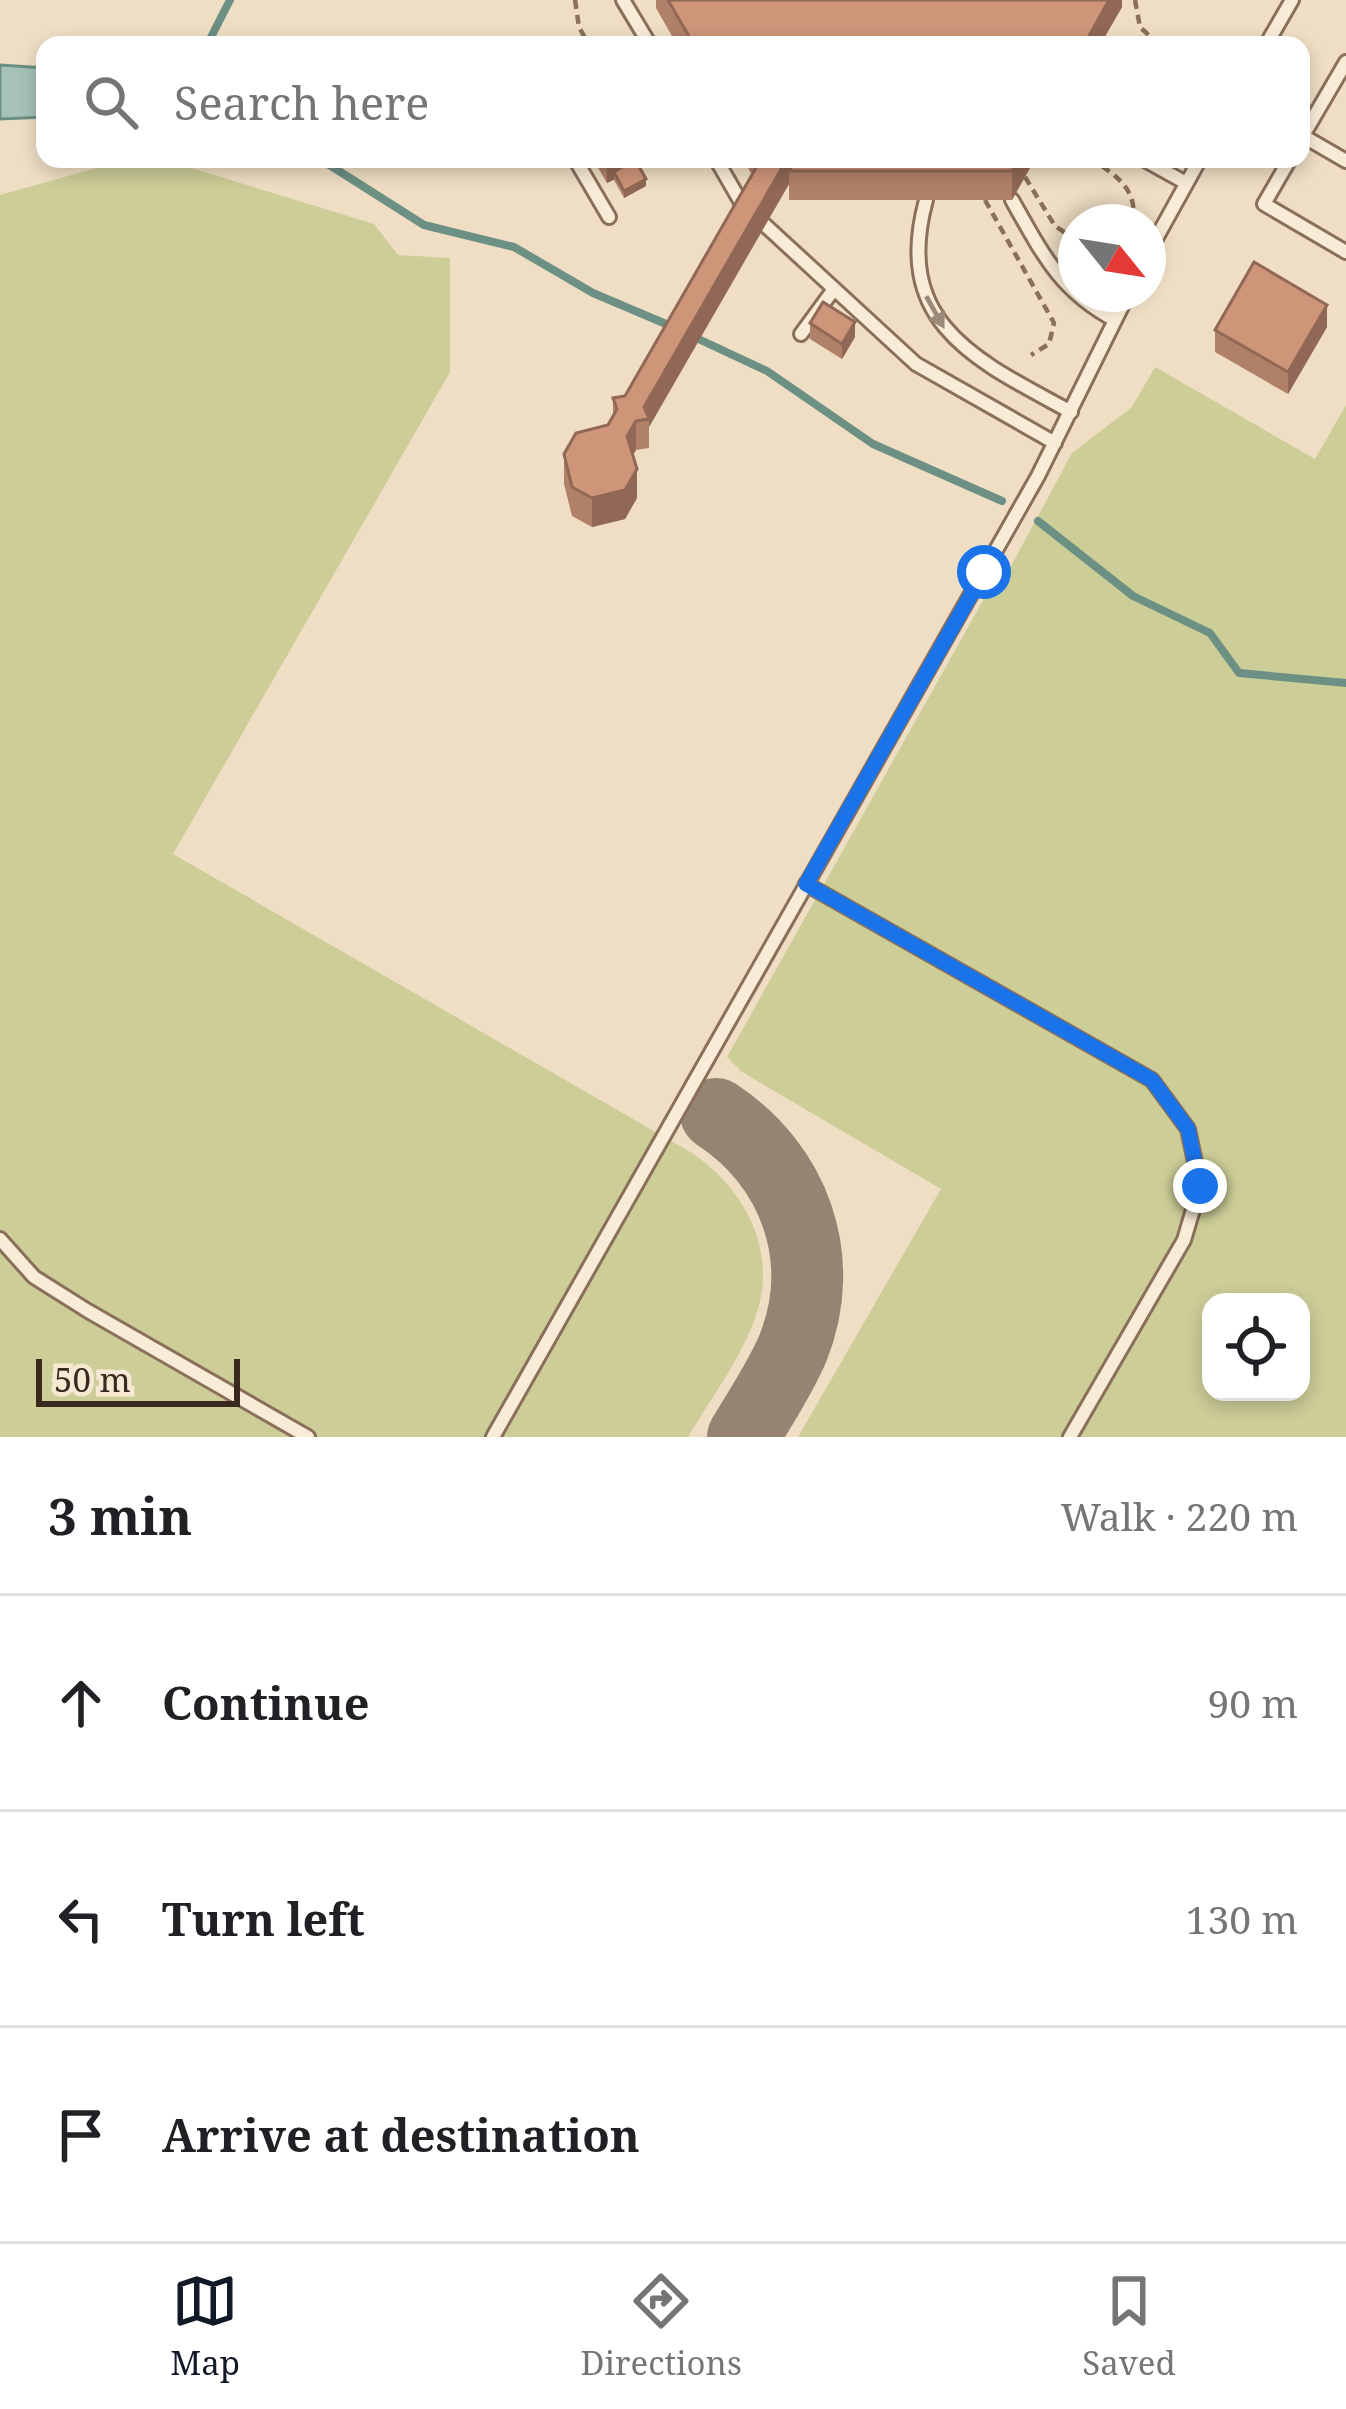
<!DOCTYPE html>
<html lang="en">
<head>
<meta charset="utf-8">
<style>
	:root { --surface:#fff; --page:#f6f6f6; --text:#202124; --muted:#757577; --line:#e0e0e0; --accent:#111827 }
	body { margin:0; font-family:"Noto Serif",serif; background:var(--page); color:var(--text) }
	.controls { position:absolute; right:36px; bottom:36px; display:grid; overflow:hidden; border-radius:24px; box-shadow:0 6px 18px #0003 }
	.controls button { width:108px; height:108px; display:grid; place-items:center; padding:0; border:0; border-bottom:3px solid var(--line); background:var(--surface); color:var(--text); font:60px sans-serif }
	.compass { position:absolute; left:1058px; top:204px; width:108px; height:108px; border-radius:50%; background:var(--surface); box-shadow:0 6px 18px #0003; rotate:120deg }
	.scale { position:absolute; left:36px; bottom:30px; width:204px; box-sizing:border-box; padding-left:12px; border:6px solid #3a291e; border-top:0; font-size:33px; line-height:42px; white-space:nowrap; color:#3a291e; -webkit-text-stroke:9px #f6e9d3; paint-order:stroke }
	.stop { position:absolute; width:36px; height:36px; margin:-27px; border:9px solid #1a73e8; border-radius:50%; background:#fff }
	.stop.end { background:#1a73e8; border-color:#fff; box-shadow:0 3px 12px #0008 }
	.list { margin:0; padding:0; list-style:none }
	h2 { display:flex; justify-content:space-between; align-items:center; height:156px; margin:0; padding:0 48px; font-size:51px }
	h2 small { font-size:39px; font-weight:400; color:var(--muted) }
	.list li { display:grid; grid-template-columns:78px 1fr auto; gap:36px; align-items:center; box-sizing:border-box; height:216px; padding:0 48px; border-top:3px solid var(--line) }
	.list b { display:block; font-size:45px; white-space:nowrap }
	.list em { font-size:39px; font-style:normal; color:var(--muted) }
	.icon { flex:none; width:66px; height:66px; fill:none; stroke:currentColor; stroke-width:2; stroke-linecap:round; stroke-linejoin:round }
	.map { position:relative; flex:none; width:1346px; height:1437px; overflow:hidden }
	.search { position:absolute; background:var(--surface); box-shadow:0 6px 18px #0003; left:36px; right:36px; top:36px; height:132px; display:flex; align-items:center; gap:30px; box-sizing:border-box; padding:0 42px; border-radius:24px; color:var(--muted); font-size:45px }
	.sheet { height:804px; background:var(--surface) }
	nav { display:flex; justify-content:space-around; align-items:center; box-sizing:border-box; height:168px; border-top:3px solid var(--line); background:var(--surface); font-size:33px; color:var(--muted) }
	nav a { display:grid; justify-items:center; gap:6px }
	nav .on { color:var(--accent) }
	.map>svg:first-child { display:block }
</style>
</head>
<body>
<div class="map">
<svg width="1346" height="1437" viewBox="0 0 1346 1437">
	<rect width="100%" height="100%" fill="#efdec4"/>
	<!-- green -->
	<path fill="#cccd97" fill-rule="evenodd" d="M129,159h33l212,65 24,31 52,3v114l-277,482 519,299c49,33 83,91 67,152 -12,46 -47,91 -71,132h-688v-1242z
		M1155,367l160,92 31,-54v1032h-548l143,-248 -199,-117 -15,-15 263,-469 7,4 75,-139 60,-46zM1211,1302h90v90h-90z"/>
	<!-- water -->
	<path fill="#a6c2b7" stroke="#6c9084" stroke-width="3" d="M0,65l45,3v49l-45,2z"/>
	<g fill="none" stroke-linecap="round" stroke-linejoin="round">
		<!-- stream -->
		<path stroke="#6c9084" stroke-width="8" d="M207,45l23,-45
			M320,159l104,66 90,22 79,46 80,34
			M692,336l75,35 106,73 129,57
			M1038,521l95,75 77,37 29,40 107,10"/>
		<!-- taxiway -->
		<path stroke="#948471" stroke-width="72" d="M716,1114c78,51 113,144 77,234 -13,31 -33,60 -50,89"/>
		<!-- lane casing -->
		<g stroke="#8a6f5a" stroke-width="18">
			<path id="lane" d="M623,0l27,45
				M1266,45l26,-45
				M1303,136l43,25
				M1301,139l45,-77
				M575,159l34,58
				M716,159l26,45 174,160 139,79
				M1143,159l43,24
				M1290,159l-26,45 82,48
				M926,200c-34,125 52,161 145,212
				M1012,200c30,53 48,91 103,120
				M1148,253l52,-94
				M801,334l33,-45
				M806,884l346,196 36,49 12,57 -16,54 -114,197
				M0,1239l34,38 54,34 220,126
				M493,1437l545,-961 90,-182"/>
		</g>
		<!-- path -->
		<path stroke="#8a6f5a" stroke-width="4.5" stroke-dasharray="9 6" stroke-linecap="butt" d="M575,0l4,27 10,18
			M1135,0l5,27 19,18
			M1089,159c25,13 51,32 43,63
			M1025,177l30,49 21,14
			M985,200l69,123 -5,21 -18,11"/>
		<!-- lane -->
		<use href="#lane" stroke="#f9ecd7" stroke-width="12"/>
	</g>
	<!-- wall -->
	<path fill="#b18068" d="M656,0h466v7l-22,38h-423l-21,-37z
		M593,159h41l12,27 -22,12 -10,-18 -7,3z
		M743,159h292l-23,41h-223v-16l-140,243v21l-13,2 -3,5 4,43 -12,21 -33,8 -20,-11 -8,-32v-30l44,-29 5,-9v-18l12,-2 127,-221z
		M810,323l45,14 -13,22 -32,-20z
		M1327,327l-39,67 -73,-42v-22z"/>
	<!-- shaded-wall -->
	<path fill="#906855" d="M1109,0h13v7l-22,38h-16z
		M610,159h24l-20,13v7l-7,4v-22z
		M787,159h2v25l-140,243v-8l-5,-12z
		M1019,159h16l-23,41v-29z
		M646,179v7l-22,12v-7z
		M1327,305v22l-39,67v-22z
		M855,322v15l-13,22v-15z
		M636,421v29l-9,15v-29z
		M637,469v29l-12,21 -33,8v-29z"/>
	<!-- building -->
	<path fill="#ce9579" stroke="#906855" stroke-width="3" d="M668,0h441l-25,45h-390z
		M635,159l11,20 -22,12 -10,-19z
		M761,159h26l-143,248 5,12 -13,2 -9,15 10,33 -12,21 -33,8 -20,-11 -8,-33 12,-21 32,-8 9,-16 -4,-11 12,-2z
		M797,159h222l-7,12h-223z
		M1254,262l73,43 -39,67 -73,-42z
		M823,302l32,20 -13,22 -32,-21z"/>
	<!-- one-way arrows -->
	<defs><path id="oneway-solid" d="M-6-.8H1V-3.2L6.5 0L1 3.2V.8H-6Z" transform="scale(3)"/></defs>
	<use fill="#9a8a7a" href="#oneway-solid" transform="translate(935 312) rotate(61)"/>
	<g fill="none" stroke-linecap="round" stroke-linejoin="round">
		<!-- route -->
		<path stroke="#1a73e8" stroke-width="15" d="M984,572l-178,312 346,196 36,49 12,57"/>
	</g>
</svg>
<div class="controls">
<button><svg class="icon" aria-label="locate" viewBox="0 0 24 24"><circle cx="12" cy="12" r="6"/><path d="M12 2v4M12 18v4M2 12h4M18 12h4"/></svg></button>
</div>
<svg class="compass" viewBox="-18 -18 36 36"><path d="M0-13l5 13h-10z" fill="#e53935"/><path d="M0 13l5-13h-10z" fill="#757577"/></svg>
<div class="scale">50 m</div>
<div class="stop" style="left:984px;top:572px"></div>
<div class="stop end" style="left:1200px;top:1186px"></div>
<div class="search"><svg class="icon" aria-label="search" viewBox="0 0 24 24"><circle cx="10" cy="10" r="6"/><path d="M15 15l6 6"/></svg>Search here</div>
</div>
<section class="sheet">
<h2>3 min<small>Walk · 220 m</small></h2>
<ul class="list">
<li><svg class="icon" aria-label="ahead" viewBox="0 0 24 24"><path d="M12 20V5M6 11l6-6 6 6"/></svg><div><b>Continue</b></div><em>90 m</em></li>
<li><svg class="icon" aria-label="left" viewBox="0 0 24 24"><path d="M17 20v-9H6M10 6l-5 5 5 5"/></svg><div><b>Turn left</b></div><em>130 m</em></li>
<li><svg class="icon" aria-label="arrive" viewBox="0 0 24 24"><path d="M6 21V4h12l-3 4 3 4H6"/></svg><div><b>Arrive at destination</b></div></li>
</ul>
</section>
<nav>
<a class="on"><svg class="icon" aria-label="map" viewBox="0 0 24 24"><path d="M3 6l6-2 6 2 6-2v14l-6 2-6-2-6 2zM9 4v14M15 6v14"/></svg>Map</a>
<a><svg class="icon" aria-label="directions" viewBox="0 0 24 24"><path d="M12 3l9 9-9 9-9-9zM9 14v-3h6M13 9l2 2-2 2"/></svg>Directions</a>
<a><svg class="icon" aria-label="saved" viewBox="0 0 24 24"><path d="M7 4h10v16l-5-4-5 4z"/></svg>Saved</a>
</nav>
</body>
</html>
